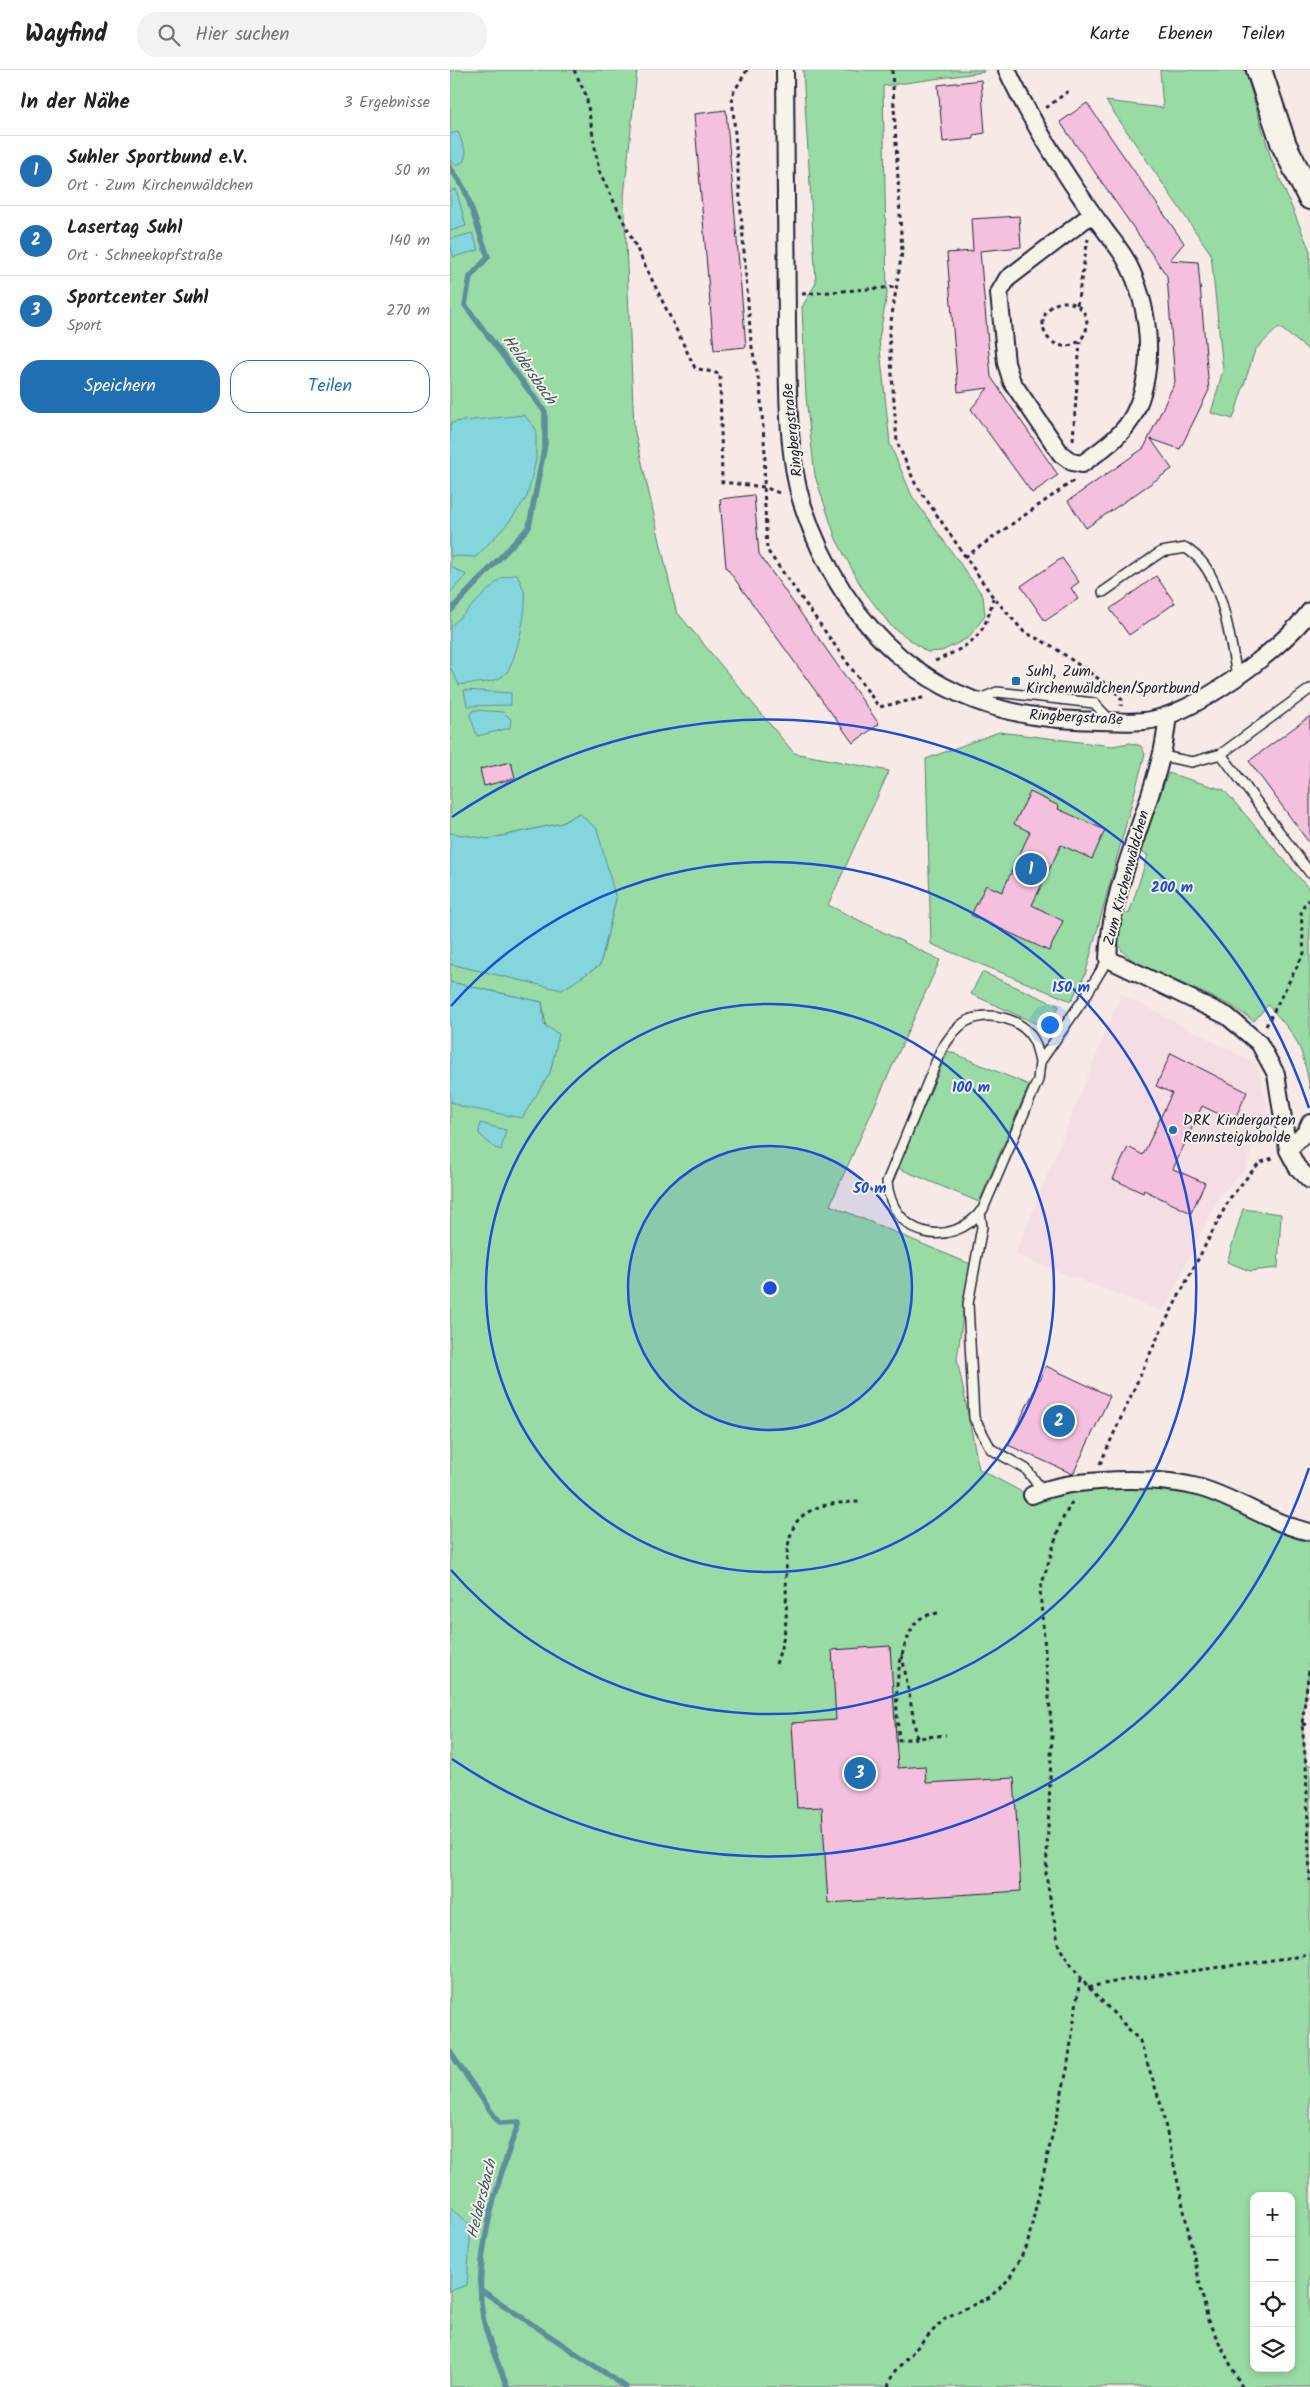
<!DOCTYPE html>
<html lang="de">
<head>
<meta charset="utf-8">
<style>
	:root { --surface:#fff; --page:#f2f2f2; --text:#222; --muted:#767676; --line:#e0e0e0; --accent:#1f6fb2 }
	body { margin:0; font-family:Kalam,sans-serif; background:var(--page); color:var(--text) }
	.controls { position:absolute; right:15px; bottom:15px; display:grid; overflow:hidden; border-radius:10px; box-shadow:0 2px 8px #0003 }
	.controls button { width:45px; height:45px; display:grid; place-items:center; padding:0; border:0; border-bottom:1px solid var(--line); background:var(--surface); color:var(--text); font:25px sans-serif }
	.you { position:absolute; left:599px; top:954px; width:18px; height:18px; margin:-12px; border:4px solid #fff; border-radius:50%; background:#1a73e8; box-shadow:0 0 0 8px #1a73e833 }
	.badge { display:grid; place-items:center; width:32px; height:32px; border-radius:50%; background:var(--accent); color:#fff; font-size:16px; font-weight:700 }
	.pin { position:absolute; translate:-50% -50%; border:2px solid #fff; box-shadow:0 1px 5px #0006 }
	.list { margin:0; padding:0; list-style:none }
	h2 { display:flex; justify-content:space-between; align-items:center; height:65px; margin:0; padding:0 20px; font-size:21px }
	h2 small { font-size:16px; font-weight:400; color:var(--muted) }
	.list li { display:grid; grid-template-columns:32px 1fr auto; gap:15px; align-items:center; box-sizing:border-box; height:70px; padding:0 20px; border-top:1px solid var(--line) }
	.list b { display:block; font-size:19px; white-space:nowrap }
	.list p { margin:0; font-size:16px; white-space:nowrap; color:var(--muted) }
	.list em { font-size:16px; font-style:normal; color:var(--muted) }
	.actions { display:flex; gap:10px; padding:15px 20px }
	.actions a { flex:1; padding:11px 0; border:1px solid var(--accent); border-radius:20px; text-align:center; font-size:18px; color:var(--accent) }
	.actions .main { background:var(--accent); color:#fff }
	.icon { flex:none; width:28px; height:28px; fill:none; stroke:currentColor; stroke-width:2; stroke-linecap:round; stroke-linejoin:round }
	.map { position:relative; flex:none; width:860px; height:2317px; overflow:hidden }
	header { display:flex; align-items:center; gap:30px; box-sizing:border-box; height:70px; padding:0 25px; background:var(--surface); border-bottom:1px solid var(--line) }
	header strong { font-size:24px }
	nav { display:flex; gap:28px; margin-inline-start:auto; font-size:18px }
	.search { width:350px; height:45px; background:var(--page); display:flex; align-items:center; gap:12px; box-sizing:border-box; padding:0 18px; border-radius:20px; color:var(--muted); font-size:19px }
	main { display:flex }
	aside { flex:1; background:var(--surface) }
	.map>svg:first-child { display:block }
</style>
</head>
<body>
<header>
<strong>Wayfind</strong>
<div class="search"><svg class="icon" aria-label="search" viewBox="0 0 24 24"><circle cx="10" cy="10" r="6"/><path d="M15 15l6 6"/></svg>Hier suchen</div>
<nav><a>Karte</a><a>Ebenen</a><a>Teilen</a></nav>
</header>
<main>
<aside>
<h2>In der Nähe<small>3 Ergebnisse</small></h2>
<ul class="list">
<li><span class="badge">1</span><div><b>Suhler Sportbund e.V.</b><p>Ort · Zum Kirchenwäldchen</p></div><em>50 m</em></li>
<li><span class="badge">2</span><div><b>Lasertag Suhl</b><p>Ort · Schneekopfstraße</p></div><em>140 m</em></li>
<li><span class="badge">3</span><div><b>Sportcenter Suhl</b><p>Sport</p></div><em>270 m</em></li>
</ul>
<div class="actions"><a class="main">Speichern</a><a>Teilen</a></div>
</aside>
<div class="map">
<svg width="860" height="2317" viewBox="0 0 860 2317">
	<rect width="100%" height="100%" fill="#f6e9e6"/>
	<filter id="ink" filterUnits="userSpaceOnUse"><feTurbulence type="fractalNoise" baseFrequency=".02" numOctaves="2"/><feDisplacementMap in="SourceGraphic" scale="10" xChannelSelector="R" yChannelSelector="G"/><feConvolveMatrix kernelMatrix="1 2 1 2 8 2 1 2 1" color-interpolation-filters="sRGB"/></filter>
	<g filter="url(#ink)">
		<!-- built -->
		<path fill="#f5dde4" d="M671,924l136,70 11,48 -23,57 -26,27 -56,115 -148,-56z"/>
		<!-- green -->
		<path fill="#99dba5" stroke="#5e7e70" fill-rule="evenodd" d="M0,0h187l-13,127 10,231 42,183 118,142 95,18 -61,134 112,55 -110,245 140,59 -13,95 22,110 58,31 10,-12 116,-7 147,51v131l-8,61 4,40 4,1v622h-860v-1286l13,6 87,-34 2,-10 -10,-61 -92,-20v-18l112,25 38,-24 16,-66 -37,-86 -17,10 -74,16 -38,-6zM804,2126h37v172h-37z
			M353,0h180l1,2 -101,14 4,208 -8,45 11,105 22,52 71,100 2,20 -17,22 -26,13 -15,1 -36,-26 -29,-38 -26,-49 -21,-63 -9,-79 -4,-90 14,-24z
			M710,0h85l26,88 39,93v100l-31,-24 -24,23 -22,69 -22,-6 12,-43 -12,-116 -105,-153 57,7z
			M549,662l113,14 18,-3 11,3 4,8 -60,221 -14,26 -140,-57 -5,-185z
			M718,703l56,17 86,100v199c-8,-44 -12,-51 -42,-84l-14,16 -22,-15 -97,-44 -12,-10 -10,-18 8,-22 8,2 19,-59 -8,-3z
			M532,902l77,34 -11,23 -77,-35z
			M498,981l81,34 -50,117 -81,-34z
			M793,1139l38,5 -3,54 -28,3 -23,-9z"/>
		<!-- water -->
		<path fill="#85d6dc" stroke="#5d8e9c" d="M8,62l8,21 -2,8 -7,4 -7,-5v-26z
			M6,119l10,37 -16,5v-39z
			M22,163l7,17 -26,7 -3,-18z
			M74,345l12,14v31l-9,37 -18,25 -33,35 -26,-1v-131l4,-3z
			M0,496l16,9 -16,18z
			M67,504c2,6 7,14 8,21 2,15 -9,67 -19,78 -11,12 -32,9 -47,12l-9,-18v-40l51,-49z
			M14,620l47,3v12l-44,1z
			M23,640l30,2 8,7 -1,9 -33,8 -7,-21z
			M129,743l18,16 19,70 -16,66 -38,25 -112,-26v-131l38,6 74,-16z
			M0,912l92,20 2,23 15,9 -9,39 -28,45 -59,-11 -13,-6z
			M30,1053l26,7 -5,20 -6,-2 -16,-14z
			M0,2136l21,20 -4,59 -17,6z"/>
		<g fill="none" stroke-linecap="round" stroke-linejoin="round">
			<!-- stream -->
			<path stroke="#5d8e9c" stroke-width="5.5" d="M0,97l15,23 23,67 -18,20 -5,28 80,107v32l-16,83 -79,84
				M0,1982l49,71 20,-1c-21,56 -50,145 -34,204 5,21 15,41 22,61
				M31,2220l145,97"/>
		</g>
		<!-- building -->
		<path fill="#f4c0de" stroke="#22223b" d="M531,10l4,53 -12,2 1,4 -31,3 -5,-57z
			M637,33l97,140 -14,17 28,2 11,128 -29,59 -29,-10 21,30 -86,59 -18,-27 76,-53 31,-66 -8,-106 -107,-154z
			M276,40l20,237 -32,3 -20,-236z
			M569,146l2,31 -41,4 11,126 67,98 -26,18 -61,-84 17,-21 -30,4 -11,-139 26,-2 -2,-32z
			M304,425l5,59 120,170 -26,19 -127,-176 -6,-68z
			M612,488l17,24 -8,6 7,11 -33,22 -24,-35z
			M706,506l19,27 -46,32 -19,-26z
			M860,646v128l-61,-83z
			M61,692l4,16 -31,8 -4,-17z
			M580,722l29,14 -1,3 47,21 -13,29 -31,-14 -29,60 31,16 -14,30 -78,-36 15,-30 16,7 28,-60 -16,-8z
			M721,983l76,39 -13,29 -32,-15 -29,63 32,14 -14,30 -47,-23 -1,3 -30,-14 15,-32 15,8 29,-62 -16,-7z
			M596,1296l64,30 -37,78 -65,-29z
			M440,1576l8,122 27,-2 1,17 88,-5 7,113 -193,12 -6,-96 -25,1 -5,-85 44,-3 -4,-70z"/>
		<g fill="none" stroke-linecap="round" stroke-linejoin="round">
			<!-- lane casing -->
			<g stroke="#22223b" stroke-width="12">
				<path id="lane" d="M653,522l58,-40 25,-4c5,4 11,8 15,13 23,27 29,80 36,114
					M527,630l20,-8 97,11 16,17
					M771,684l89,119
					M712,686l30,6 29,-8 89,-65
					M590,992c-2,-7 -3,-17 -7,-23 -12,-21 -44,-29 -66,-18 -11,6 -19,19 -26,29l-54,132c5,55 64,69 96,27l55,-129 2,-18 45,-65 23,-38
					M530,1142l2,15 -14,77 6,114 17,31 35,20 16,21"/>
			</g>
			<!-- street casing -->
			<g stroke="#22223b" stroke-width="20">
				<path id="street" d="M335,0c0,85 1,170 2,255 1,55 -1,126 15,178 43,131 133,211 273,217 22,1 48,3 70,1 48,-5 137,-72 165,-110
					M557,0c19,41 39,74 64,112 11,16 21,32 33,47 7,10 16,20 22,31 24,45 31,107 8,154 -10,21 -34,37 -52,50l-10,-2 -11,-8 -49,-72 -6,-19 -7,-70 8,-14 85,-65
					M718,645c-2,14 -3,28 -7,42 -16,66 -51,132 -53,202l119,57 32,27 17,31 12,76 9,17 13,13
					M838,1080l18,-18 4,-9
					M582,1425c39,-18 127,-19 169,-7 37,11 71,36 109,44"/>
			</g>
			<!-- secondary casing -->
			<g stroke="#22223b" stroke-width="28">
				<path id="secondary" d="M809,0l25,75 26,52"/>
			</g>
			<!-- path -->
			<path stroke="#22223b" stroke-width="3" stroke-dasharray="4 4" stroke-linecap="butt" d="M124,0l12,25 13,76 96,197 25,6 2,108 42,5 18,7
				M297,0l-15,25 19,247 9,46 5,65 -1,34 3,63 112,157 48,-10
				M442,0l10,182 -13,82 8,108 18,41 78,114 31,35 28,14 61,43 9,11 -1,6
				M596,38l25,-19
				M352,224l94,-7
				M593 254a22 22 0 1 1 44 0a22 22 0 1 1-44 0Z
				M627,235l11,-66
				M623,370l7,-99
				M515,487l107,-75v-3
				M485,591c36,-16 50,-23 58,-63
				M816,956l38,-73 -3,-40 3,-8 6,-6
				M650,1394l59,-130 71,-136 29,-35 14,-5
				M622,1432l-11,20 -21,68 12,144 -6,141 13,72 21,31 60,63 21,64 47,216 34,66
				M488,1543c-23,3 -25,12 -33,32 -11,33 -9,61 -6,95l47,-5
				M452,1585l15,83
				M860,1593l-8,61 4,41 4,116
				M326,1594c5,-15 9,-29 10,-45 2,-27 -6,-81 14,-101 16,-15 43,-16 62,-16
				M852,1654l8,1
				M638,1917l36,-7 186,-25
				M438,2317l5,-14 52,-55 45,-21 19,-18 18,-33 40,-176 13,-91"/>
			<!-- lane -->
			<use href="#lane" stroke="#f7f3e8" stroke-width="9"/>
			<!-- street -->
			<use href="#street" stroke="#f7f3e8" stroke-width="16"/>
			<!-- secondary -->
			<use href="#secondary" stroke="#f7f3e8" stroke-width="24"/>
		</g>
	</g>
	<!-- distance rings -->
	<circle cx="320" cy="1218" r="142" fill="#1d4ed8" fill-opacity=".12"/>
	<g fill="none" stroke="#1d4ed8" stroke-width="2.5">
		<circle cx="320" cy="1218" r="142"/>
		<circle cx="320" cy="1218" r="284"/>
		<path d="M1 936A426 426 0 1 1 1 1500"/>
		<path d="M859 1398A568 568 0 0 1 2 1689M2 747A568 568 0 0 1 859 1038"/>
	</g>
	<!-- markers -->
	<g fill="#1f6fb2" stroke="#f7f3e8" stroke-width="2">
		<rect x="561" y="606" width="10" height="10" rx="2.5"/>
		<circle cx="723" cy="1060" r="5"/>
	</g>
	<g text-anchor="middle" dominant-baseline="central" stroke-width="4" stroke-linejoin="round" paint-order="stroke">
		<!-- street labels -->
		<g font-size="15" fill="#22223b" stroke="#f7f3e8">
			<text transform="translate(343 360) rotate(-96)">Ringbergstraße</text>
			<text transform="translate(626 648) rotate(3)">Ringbergstraße</text>
			<text transform="translate(677 808) rotate(-75)">Zum Kirchenwäldchen</text>
		</g>
		<!-- poi labels -->
		<g font-size="15" fill="#22223b" stroke="#f7f3e8" text-anchor="start">
			<text x="576" y="602">Suhl, Zum<tspan x="576" dy="17">Kirchenwäldchen/Sportbund</tspan></text>
			<text x="733" y="1051">DRK Kindergarten<tspan x="733" dy="17">Rennsteigkobolde</tspan></text>
		</g>
		<!-- water labels -->
		<g font-size="16" font-style="italic" fill="#40586b" stroke="#f7f3e8">
			<text transform="translate(79 300) rotate(55)">Heldersbach</text>
			<text transform="translate(32 2129) rotate(-76)">Heldersbach</text>
		</g>
	</g>
	<circle cx="320" cy="1218" r="8" fill="#1d4ed8" stroke="#f7f3e8" stroke-width="2.5"/>
	<g font-size="15" text-anchor="middle" font-weight="bold" fill="#1d4ed8" stroke="#f7f3e8" stroke-width="4" stroke-linejoin="round" paint-order="stroke">
		<text x="722" y="822">200 m</text>
		<text x="621" y="922">150 m</text>
		<text x="521" y="1022">100 m</text>
		<text x="420" y="1123">50 m</text>
	</g>
</svg>
<div class="controls">
<button>+</button>
<button>−</button>
<button><svg class="icon" aria-label="locate" viewBox="0 0 24 24"><circle cx="12" cy="12" r="6"/><path d="M12 2v4M12 18v4M2 12h4M18 12h4"/></svg></button>
<button><svg class="icon" aria-label="layers" viewBox="0 0 24 24"><path d="M12 4l9 5-9 5-9-5zM3 14l9 5 9-5"/></svg></button>
</div>
<div class="you"></div>
<div class="pin badge" style="left:581px;top:799px">1</div>
<div class="pin badge" style="left:609px;top:1351px">2</div>
<div class="pin badge" style="left:410px;top:1703px">3</div>
</div>
</main>
</body>
</html>
